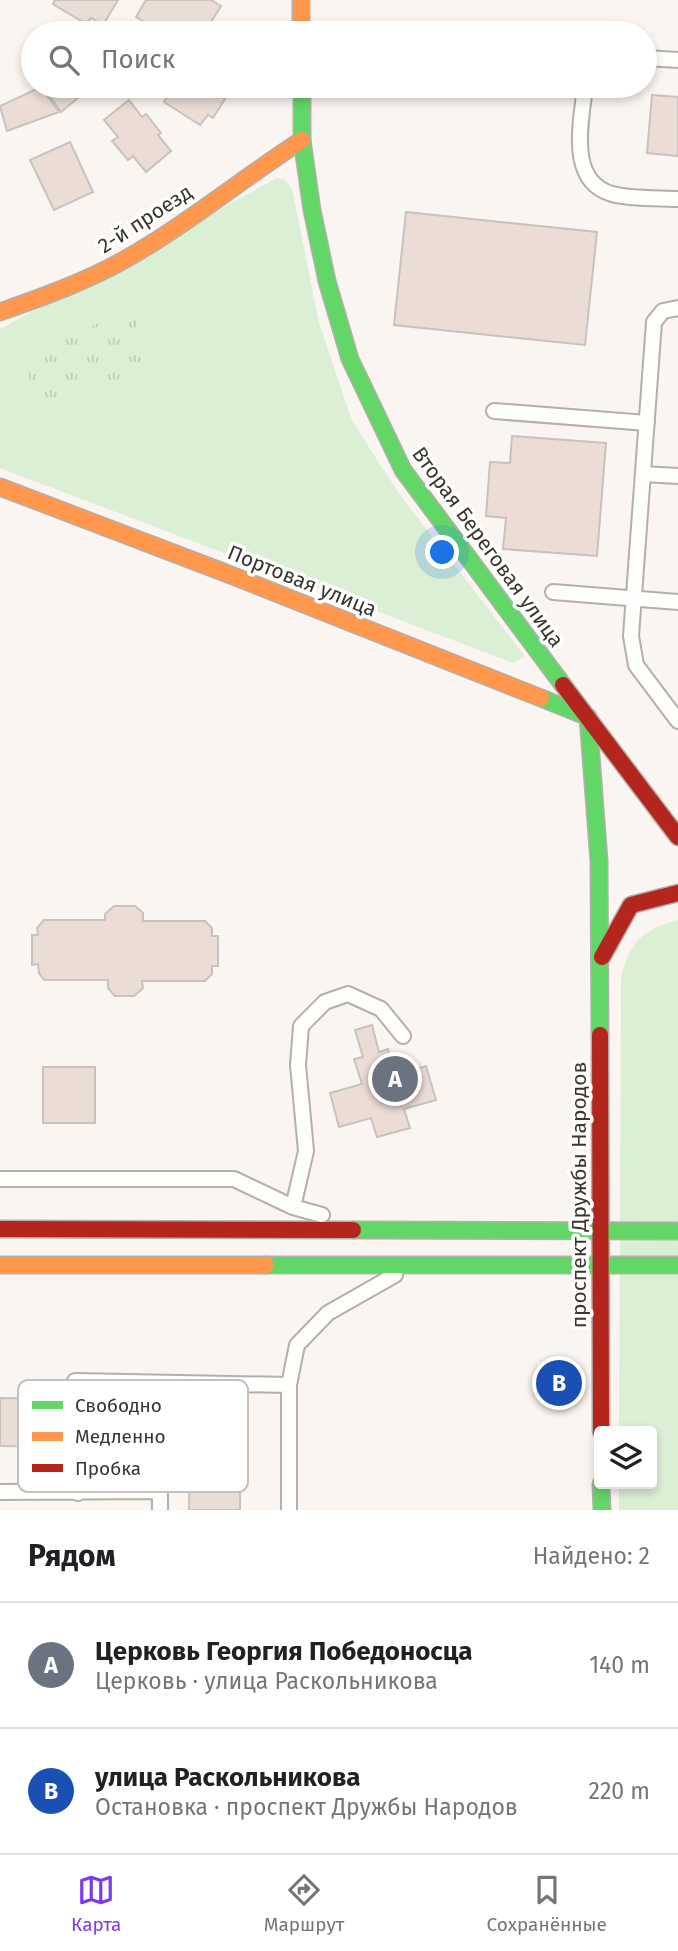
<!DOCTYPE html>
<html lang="ru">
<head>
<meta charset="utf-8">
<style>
	:root { --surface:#fff; --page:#f2f2f2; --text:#202124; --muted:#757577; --line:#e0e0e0; --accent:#7c3aed }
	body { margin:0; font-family:"Fira Sans",sans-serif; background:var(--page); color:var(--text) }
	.controls { position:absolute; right:21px; bottom:21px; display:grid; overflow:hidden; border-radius:7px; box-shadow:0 4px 10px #0003 }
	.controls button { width:63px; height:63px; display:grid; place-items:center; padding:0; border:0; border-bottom:2px solid var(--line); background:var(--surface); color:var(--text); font:35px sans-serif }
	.you { position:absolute; left:443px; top:553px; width:24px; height:24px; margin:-18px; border:5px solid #fff; border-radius:50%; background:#1a73e8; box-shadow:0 0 0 10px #1a73e833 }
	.badge { display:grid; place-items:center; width:46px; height:46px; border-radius:50%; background:var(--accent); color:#fff; font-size:23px; font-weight:700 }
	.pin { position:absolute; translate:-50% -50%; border:4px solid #fff; box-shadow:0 2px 7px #0006 }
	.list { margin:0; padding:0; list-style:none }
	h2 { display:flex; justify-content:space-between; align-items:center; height:91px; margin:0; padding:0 28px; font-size:30px }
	h2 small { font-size:23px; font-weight:400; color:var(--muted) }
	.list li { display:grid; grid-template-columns:46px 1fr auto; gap:21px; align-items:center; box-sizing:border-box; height:126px; padding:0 28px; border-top:2px solid var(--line) }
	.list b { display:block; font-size:26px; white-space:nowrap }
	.list p { margin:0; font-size:23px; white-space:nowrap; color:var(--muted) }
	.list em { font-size:23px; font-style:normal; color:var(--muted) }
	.icon { flex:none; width:38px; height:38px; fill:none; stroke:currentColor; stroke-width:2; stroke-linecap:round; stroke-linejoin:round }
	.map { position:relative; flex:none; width:678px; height:1510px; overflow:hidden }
	.search { position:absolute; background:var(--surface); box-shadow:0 4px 10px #0003; left:21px; right:21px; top:21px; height:77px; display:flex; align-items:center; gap:18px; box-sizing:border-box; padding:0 24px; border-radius:38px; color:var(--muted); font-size:26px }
	.sheet { height:343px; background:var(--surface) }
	nav { display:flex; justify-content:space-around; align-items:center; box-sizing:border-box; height:98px; border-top:2px solid var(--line); background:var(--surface); font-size:19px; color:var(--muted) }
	nav a { display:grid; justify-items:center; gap:4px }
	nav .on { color:var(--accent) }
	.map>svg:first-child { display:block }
</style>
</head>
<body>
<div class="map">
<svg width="678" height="1510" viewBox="0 0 678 1510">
	<defs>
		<pattern id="park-tufts" width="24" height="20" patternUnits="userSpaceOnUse" patternTransform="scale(1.75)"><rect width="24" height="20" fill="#dbefd4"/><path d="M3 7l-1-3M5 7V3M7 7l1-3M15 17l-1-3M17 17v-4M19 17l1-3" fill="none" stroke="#bdceb6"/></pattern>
	</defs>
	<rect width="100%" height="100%" fill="#faf5f0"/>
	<!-- green -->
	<path fill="#dbefd4" d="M277,178l8,2 7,8 27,135 33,98 48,74 125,161 -12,7 -513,-195v-139z
		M678,920v590h-59v-26h33v-53h-33l2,-454c10,-36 21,-47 57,-57z"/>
	<!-- park -->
	<path fill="url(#park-tufts)" d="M132,311l21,55 -112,43 -21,-56z"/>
	<!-- building -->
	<path fill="#ebddd6" stroke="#c8c2be" stroke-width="2" d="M55,0h63l-15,25 -12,-7 -5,6 -33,-20z
		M146,0h65l10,6 -17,27h-41l-27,-16z
		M43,86h34l7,7 -23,19z
		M174,86h52l-6,10 5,3 -12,19 -5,-3 -8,10 -36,-23z
		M41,87l18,25 -52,19 -7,-25z
		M652,95l26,2v59l-31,-3z
		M129,100l13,17 4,-3 15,19 -3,2 13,16 -25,21 -13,-16 -5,4 -16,-19 6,-4 -14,-17z
		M70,142l23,50 -39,18 -24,-50z
		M406,212l191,20 -12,113 -191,-20z
		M512,436l94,7 -9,113 -94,-7 3,-31 -20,-2 4,-54 20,1z
		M114,906h21l8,7v8h62l7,7v8h6v30h-6v8l-7,7h-63l1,7 -9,8h-19l-7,-8v-8h-64l-5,-7 -1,-9 -6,1v-30h6l-1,-7 7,-8h61v-6z
		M372,1025l7,27 9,-3 7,26 31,-9 10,34 -32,9 6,19 -33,9 -6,-19 -32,9 -9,-34 32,-9 -8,-25 9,-2 -8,-27z
		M43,1067h52v56h-52z
		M0,1398l241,3 -1,109h-51l1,-61 -190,-3z"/>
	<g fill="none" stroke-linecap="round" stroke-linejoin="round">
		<!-- lane casing -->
		<g stroke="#b4afaa" stroke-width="18">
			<path id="lane" d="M645,58l33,2
				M585,86c-3,33 -19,95 27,108 18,5 46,4 66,5
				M678,308l-15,3 -9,11 -23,314 5,29 42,56
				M494,411l153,12
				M643,474l35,2
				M553,592l125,10
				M0,1179h234l59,28 29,8
				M293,1207l13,-56 -8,-86 3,-39 24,-24 23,-8 33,15 22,27
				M289,1385l8,-40 31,-32 67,-38
				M75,1399v-18l214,4v125
				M73,1447l5,46
				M0,1492l160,-1v19"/>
		</g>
		<!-- fast casing -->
		<g stroke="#b4afaa" stroke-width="19">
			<path id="fast" d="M302,86v54l10,70 15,71 23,78 53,111 160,215
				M541,698l47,19 11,144 1,174
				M353,1230l325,1
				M266,1265h412
				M601,1484l1,26"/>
		</g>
		<!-- slow casing -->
		<g stroke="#b4afaa" stroke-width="19">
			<path id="slow" d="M301,0v33
				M0,312c42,-15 85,-30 124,-52 62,-35 118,-81 178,-120
				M0,487l223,85 318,126
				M0,1265h266"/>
		</g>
		<!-- jam casing -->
		<g stroke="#b4afaa" stroke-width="19">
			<path id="jam" d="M563,685l115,152
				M602,957l29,-52 47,-12
				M600,1035l1,396
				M0,1229l353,1"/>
		</g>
		<!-- lane -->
		<use href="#lane" stroke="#fefefd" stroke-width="14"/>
		<!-- fast -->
		<use href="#fast" stroke="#63d668" stroke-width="16"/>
		<!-- slow -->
		<use href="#slow" stroke="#ff974d" stroke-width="16"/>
		<!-- jam -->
		<use href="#jam" stroke="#b3261e" stroke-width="16"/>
	</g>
	<g text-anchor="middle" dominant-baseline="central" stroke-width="7" stroke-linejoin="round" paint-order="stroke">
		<!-- street labels -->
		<g font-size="21" fill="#3a352e" stroke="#fff">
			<text transform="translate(145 219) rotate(-33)">2-й проезд</text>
			<text transform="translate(488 547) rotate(54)">Вторая Береговая улица</text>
			<text transform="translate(302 581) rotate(22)">Портовая улица</text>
			<text transform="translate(579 1195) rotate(-90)">проспект Дружбы Народов</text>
		</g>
	</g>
	<!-- legend -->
	<rect x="18" y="1380" width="230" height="112" rx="10" fill="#fff" stroke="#c4c2c0" stroke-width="2"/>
	<rect x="32" y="1401" width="31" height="8" fill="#63d668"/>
	<rect x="32" y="1432" width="31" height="9" fill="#ff974d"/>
	<rect x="32" y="1464" width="31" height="8" fill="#b3261e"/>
	<g font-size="19" fill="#3a352e">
		<text x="75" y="1412">Свободно</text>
		<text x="75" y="1443">Медленно</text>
		<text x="75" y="1475">Пробка</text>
	</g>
</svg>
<div class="controls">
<button><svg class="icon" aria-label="layers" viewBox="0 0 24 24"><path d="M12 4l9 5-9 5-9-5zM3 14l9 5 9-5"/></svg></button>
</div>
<div class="you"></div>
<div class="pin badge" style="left:395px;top:1079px;background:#6b7280">A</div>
<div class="pin badge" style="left:559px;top:1383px;background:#1a4fb4">B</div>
<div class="search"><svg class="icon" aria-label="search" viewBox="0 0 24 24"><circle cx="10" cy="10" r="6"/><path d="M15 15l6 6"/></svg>Поиск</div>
</div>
<section class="sheet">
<h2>Рядом<small>Найдено: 2</small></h2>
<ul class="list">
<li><span class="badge" style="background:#6b7280">A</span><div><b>Церковь Георгия Победоносца</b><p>Церковь · улица Раскольникова</p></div><em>140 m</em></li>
<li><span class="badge" style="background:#1a4fb4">B</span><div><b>улица Раскольникова</b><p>Остановка · проспект Дружбы Народов</p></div><em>220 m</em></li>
</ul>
</section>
<nav>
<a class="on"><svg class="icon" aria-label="map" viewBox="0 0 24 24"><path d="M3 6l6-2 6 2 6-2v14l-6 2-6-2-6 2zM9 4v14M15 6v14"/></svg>Карта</a>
<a><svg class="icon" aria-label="directions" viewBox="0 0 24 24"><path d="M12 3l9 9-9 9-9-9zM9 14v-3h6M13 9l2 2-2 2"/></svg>Маршрут</a>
<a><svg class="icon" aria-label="saved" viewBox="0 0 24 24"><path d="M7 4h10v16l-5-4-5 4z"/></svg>Сохранённые</a>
</nav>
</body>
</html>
